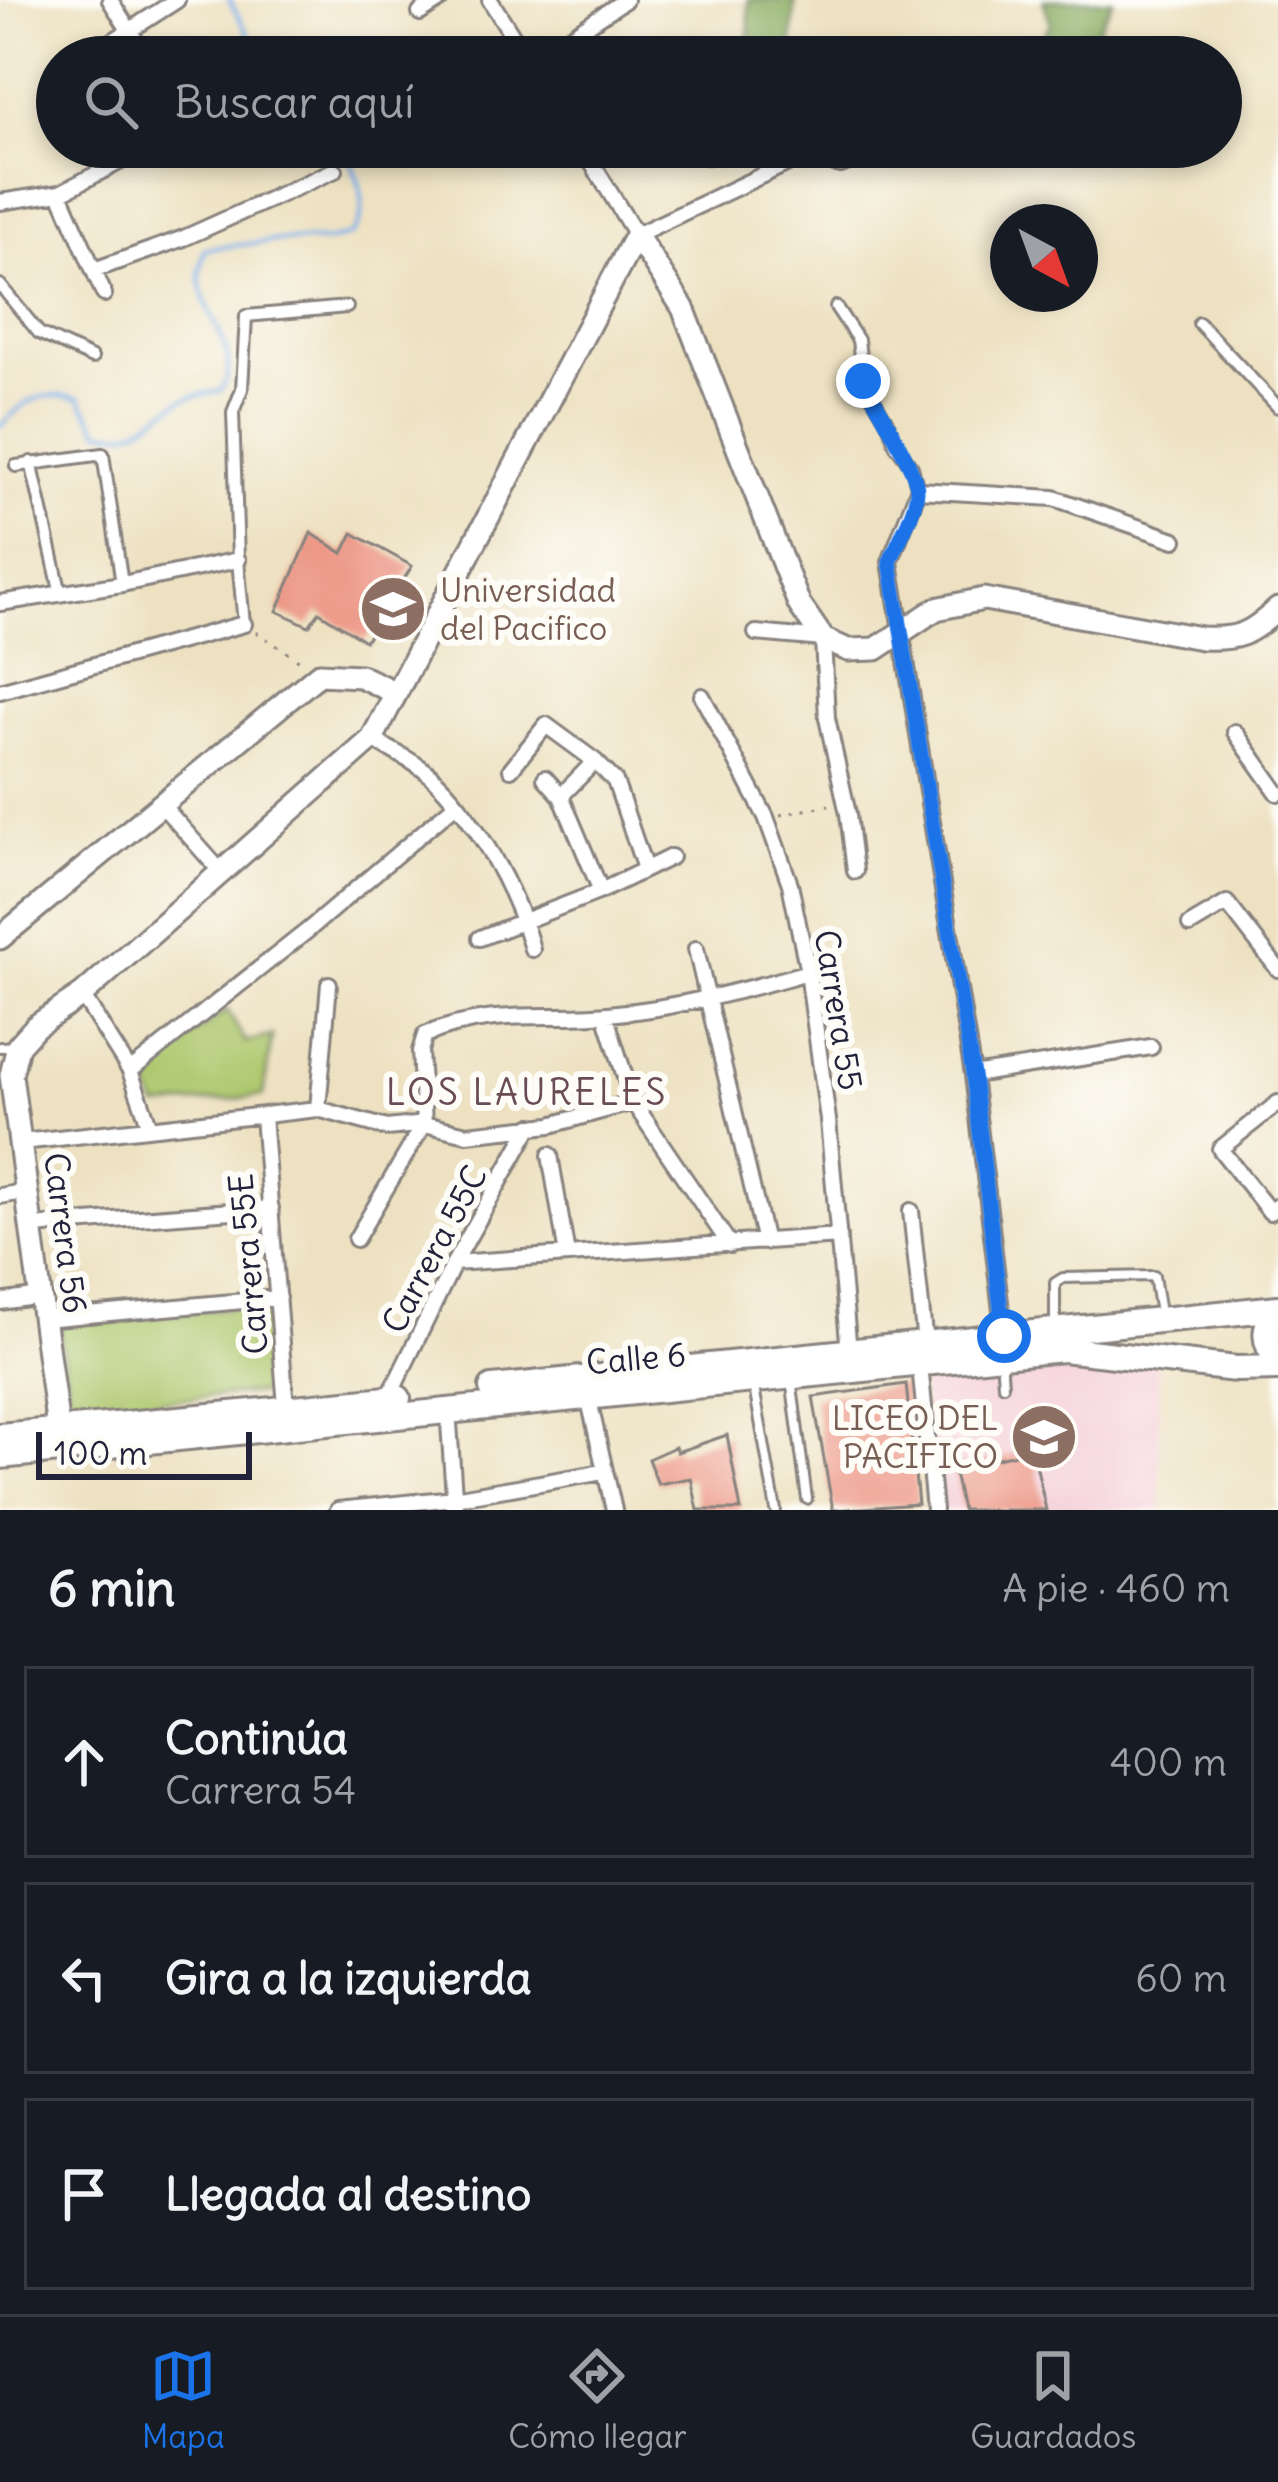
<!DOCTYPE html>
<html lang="es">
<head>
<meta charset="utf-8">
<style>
	:root { --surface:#171b24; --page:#20242c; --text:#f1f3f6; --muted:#9ea1a6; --line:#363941; --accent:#1a73e8 }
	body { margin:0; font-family:Delius,sans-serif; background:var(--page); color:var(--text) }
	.compass { position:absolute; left:990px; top:204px; width:108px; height:108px; border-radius:50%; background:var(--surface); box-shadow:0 6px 18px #0003; rotate:139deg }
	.scale { position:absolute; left:36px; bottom:30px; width:216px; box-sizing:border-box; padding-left:12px; border:6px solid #22223b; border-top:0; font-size:33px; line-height:42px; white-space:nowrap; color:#22223b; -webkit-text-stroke:9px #fdfcf7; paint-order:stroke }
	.stop { position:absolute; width:36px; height:36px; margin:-27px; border:9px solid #1a73e8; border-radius:50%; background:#fff }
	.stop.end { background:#1a73e8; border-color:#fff; box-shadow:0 3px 12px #0008 }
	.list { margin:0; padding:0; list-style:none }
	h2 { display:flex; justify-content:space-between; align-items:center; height:156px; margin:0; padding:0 48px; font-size:51px }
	h2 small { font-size:39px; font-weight:400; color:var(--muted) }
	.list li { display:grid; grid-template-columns:78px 1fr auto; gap:36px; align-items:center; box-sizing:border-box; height:192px; margin:0 24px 24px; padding:0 24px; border:3px solid var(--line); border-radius:0px }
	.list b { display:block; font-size:45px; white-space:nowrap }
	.list p { margin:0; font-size:39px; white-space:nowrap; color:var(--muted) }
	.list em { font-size:39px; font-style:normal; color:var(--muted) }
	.icon { flex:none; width:66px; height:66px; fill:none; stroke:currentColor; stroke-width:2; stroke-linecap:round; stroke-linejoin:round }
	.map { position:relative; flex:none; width:1278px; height:1510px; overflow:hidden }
	.search { position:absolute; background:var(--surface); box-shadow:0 6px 18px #0003; left:36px; right:36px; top:36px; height:132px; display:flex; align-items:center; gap:30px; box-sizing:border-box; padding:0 42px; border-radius:66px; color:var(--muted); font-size:45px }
	.sheet { height:804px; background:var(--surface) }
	nav { display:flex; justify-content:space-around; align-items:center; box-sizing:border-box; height:168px; border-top:3px solid var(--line); background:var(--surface); font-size:33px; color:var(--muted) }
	nav a { display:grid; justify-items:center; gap:6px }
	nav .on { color:var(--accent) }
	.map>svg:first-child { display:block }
</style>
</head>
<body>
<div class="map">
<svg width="1278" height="1510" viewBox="0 0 1278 1510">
	<rect width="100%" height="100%" fill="#fdfcf7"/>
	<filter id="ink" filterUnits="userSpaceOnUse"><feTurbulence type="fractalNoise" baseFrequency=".00833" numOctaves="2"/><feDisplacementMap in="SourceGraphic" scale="24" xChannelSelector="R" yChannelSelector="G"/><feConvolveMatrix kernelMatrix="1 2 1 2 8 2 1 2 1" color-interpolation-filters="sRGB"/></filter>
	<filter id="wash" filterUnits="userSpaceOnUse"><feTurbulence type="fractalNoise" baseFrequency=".004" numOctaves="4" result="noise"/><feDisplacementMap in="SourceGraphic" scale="48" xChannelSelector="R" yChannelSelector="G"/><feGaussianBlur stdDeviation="2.7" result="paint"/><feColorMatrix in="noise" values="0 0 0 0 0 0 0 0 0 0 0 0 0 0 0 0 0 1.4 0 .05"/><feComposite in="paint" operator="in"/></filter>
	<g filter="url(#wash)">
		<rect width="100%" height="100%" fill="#ede1c1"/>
		<!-- built -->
		<path fill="#f5cfda" d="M1063,1349l94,11 4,150h-224l-17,-145z"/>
		<!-- green -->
		<path fill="#aec86e" stroke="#687554" stroke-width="3" d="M227,1010l18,32 27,-6 -9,60 -106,11 -14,-35z
			M264,1305l9,87 -203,16 -11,-84z"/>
		<!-- forest -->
		<path fill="#8aac61" stroke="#56674e" stroke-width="3" d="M748,0h47l-3,45 -42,12z
			M1043,0h70l-29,57h-54l21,-34z"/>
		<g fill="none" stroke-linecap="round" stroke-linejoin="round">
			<!-- stream -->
			<path stroke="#7bb0e9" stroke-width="4.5" d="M229,0l32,57
				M0,427c25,-28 43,-37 80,-28l19,31c35,9 46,-6 73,-24 14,-10 31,-12 48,-15 26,-35 -16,-73 -20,-112 -1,-9 3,-21 5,-30l77,-9 46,1 23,-6c22,-24 8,-66 -12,-88"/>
		</g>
		<g id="blocks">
			<!-- building -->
			<path fill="#ed9988" d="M311,533l32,20 10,-20 59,33 -47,75 -46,-29 -10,14 -32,-15z
				M906,1384l12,120 -85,6 -20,-113z
				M727,1435l14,75h-43l-7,-32 -33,6 -10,-25 27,-12 2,5z
				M1033,1450l13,60h-84l-9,-42z"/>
		</g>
	</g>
	<g filter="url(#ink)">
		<use href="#blocks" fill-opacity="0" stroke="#88827e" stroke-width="3"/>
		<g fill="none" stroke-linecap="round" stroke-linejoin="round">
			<!-- service casing -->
			<g stroke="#88827e" stroke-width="14">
				<path id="service" d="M0,1047l17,-1
					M1055,1326v-43l8,-5 91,-2 6,37
					M1001,1357l2,28
					M791,1379l16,120
					M753,1382l23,128"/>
			</g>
			<!-- pedestrian casing -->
			<g stroke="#88827e" stroke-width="16">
				<path id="pedestrian" d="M0,285l39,48 53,25
					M836,307l22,33 5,41 25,42 8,23 16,21 6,23
					M1199,323l79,84
					M31,462l30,132
					M16,466l87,-12 19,130
					M244,624l-6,-64 -5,-148 9,-23 4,-73 101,-9"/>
			</g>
			<!-- minor casing -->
			<g stroke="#88827e" stroke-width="20">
				<path id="minor" d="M110,0l36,57
					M490,0l36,57
					M420,13l20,-13
					M110,43l67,-43
					M539,57l86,-57
					M582,147l54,88 186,-88
					M701,147l7,9
					M805,156l36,9 45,-18
					M60,193l44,101
					M0,202l60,-9 88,-46
					M94,270l90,-32 151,-68
					M0,603l122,-19 116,-24
					M756,633l67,6 4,79 21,96 7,57
					M0,691l244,-67
					M702,696l64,121 24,67 18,88 20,148 21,232
					M1235,732l43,61
					M372,739c18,11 40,21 56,34 47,42 88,117 104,176
					M511,769l35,-44 49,36 20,20 30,88
					M545,778l16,18 40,95
					M561,796l34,-35
					M161,804l61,69
					M1190,925l37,-22 51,66
					M480,938l121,-47 70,-34
					M696,949l69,293
					M82,995l48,76 20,56
					M605,1014l28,88 97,143
					M130,1071l177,-140 149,-127
					M973,1075l178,-28
					M1278,1103l-58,46 50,63 8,-6
					M318,1109l11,-125
					M263,1116l23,291
					M22,1142l296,-33 69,19 37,-4 43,10 84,-9 82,-23
					M550,1155l17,100
					M0,1196l29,-5
					M911,1211l14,133
					M34,1226l237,-18
					M356,1239l68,-115 -4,-73 5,-16c64,-27 119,-15 183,-21 70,-6 134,-23 200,-42
					M454,1263l385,-27
					M0,1302l41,-6
					M43,1319l235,-21
					M1004,1336l-31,-261 -83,-513 28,-72 136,8 121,42
					M920,1365l14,145
					M588,1396l26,114
					M388,1399l66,-136 77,-137
					M448,1409l7,101
					M338,1510l116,-12 149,-26"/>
			</g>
			<!-- secondary casing -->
			<g stroke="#88827e" stroke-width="27">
				<path id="secondary" d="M0,938l319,-264 41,2 36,17
					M58,1429l-47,-354 7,-29 18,-20 46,-31 290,-256 264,-504 47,73 116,296 24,35 25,11 28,-1 60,-40 48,-10 217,39c38,2 49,-4 77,-29"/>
			</g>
			<!-- trunk casing -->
			<g stroke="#88827e" stroke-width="30">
				<path id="trunk" d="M1278,1311c-16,15 -15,32 0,49
					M492,1388l786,-80
					M0,1436l398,-38
					M0,1456l1063,-107 173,20 42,-1"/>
			</g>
			<!-- path -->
			<path stroke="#88827e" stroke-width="3" stroke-dasharray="3 9" stroke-linecap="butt" d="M256,632l47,31
				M780,815l49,-10"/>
			<!-- service -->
			<use href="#service" stroke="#fff" stroke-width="8"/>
			<!-- pedestrian -->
			<use href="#pedestrian" stroke="#fff" stroke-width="10"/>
			<!-- minor -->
			<use href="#minor" stroke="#fff" stroke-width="14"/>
			<!-- secondary -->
			<use href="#secondary" stroke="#fff" stroke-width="21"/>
			<!-- trunk -->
			<use href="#trunk" stroke="#fff" stroke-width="24"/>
		</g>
	</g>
	<g fill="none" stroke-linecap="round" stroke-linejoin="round" filter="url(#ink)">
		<!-- route -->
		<path stroke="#1a73e8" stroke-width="15" d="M863,381c11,18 56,94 54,110 -2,23 -19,50 -27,71l83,513 31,261"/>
	</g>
	<!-- icons -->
	<defs>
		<g id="university-disc" transform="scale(3.45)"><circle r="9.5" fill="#8d6e63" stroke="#fdfcf7"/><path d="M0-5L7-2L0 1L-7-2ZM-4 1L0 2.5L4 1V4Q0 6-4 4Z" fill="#fff"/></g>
		<g id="school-disc" transform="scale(3.45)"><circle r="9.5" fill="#8d6e63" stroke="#fdfcf7"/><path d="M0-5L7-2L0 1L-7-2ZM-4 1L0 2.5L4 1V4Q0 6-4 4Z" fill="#fff"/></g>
	</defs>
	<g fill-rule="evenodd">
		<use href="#university-disc" x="393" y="609"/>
		<use href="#school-disc" x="1044" y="1437"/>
	</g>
	<g text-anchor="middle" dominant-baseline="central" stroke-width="12" stroke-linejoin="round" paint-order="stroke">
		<!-- education labels -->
		<g font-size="33" fill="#785e54" stroke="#fdfcf7" text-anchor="start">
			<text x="440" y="590">Universidad<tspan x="440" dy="38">del Pacifico</tspan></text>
			<text x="998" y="1418" text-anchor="end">LICEO DEL<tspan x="998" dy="38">PACIFICO</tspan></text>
		</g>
		<!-- street labels -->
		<g font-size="33" fill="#22223b" stroke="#fdfcf7">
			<text transform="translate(839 1010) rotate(81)">Carrera 55</text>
			<text transform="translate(66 1233) rotate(83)">Carrera 56</text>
			<text transform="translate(434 1249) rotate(-62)">Carrera 55C</text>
			<text transform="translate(248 1264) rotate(-95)">Carrera 55E</text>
			<text transform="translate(636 1358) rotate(-5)">Calle 6</text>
		</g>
		<!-- neighbourhood labels -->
		<g font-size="36" letter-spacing="3" fill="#694c56" stroke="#fdfcf7">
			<text x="527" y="1092">LOS LAURELES</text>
		</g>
	</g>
</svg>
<svg class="compass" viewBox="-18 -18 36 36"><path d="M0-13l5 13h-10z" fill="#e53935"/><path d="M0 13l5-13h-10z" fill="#9ea1a6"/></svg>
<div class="scale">100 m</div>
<div class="stop" style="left:1004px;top:1336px"></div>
<div class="stop end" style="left:863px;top:381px"></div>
<div class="search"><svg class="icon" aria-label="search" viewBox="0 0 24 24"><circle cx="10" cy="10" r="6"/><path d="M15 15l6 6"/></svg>Buscar aquí</div>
</div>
<section class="sheet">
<h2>6 min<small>A pie · 460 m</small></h2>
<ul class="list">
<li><svg class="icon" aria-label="ahead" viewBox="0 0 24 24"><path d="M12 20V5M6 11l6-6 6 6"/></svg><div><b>Continúa</b><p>Carrera 54</p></div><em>400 m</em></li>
<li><svg class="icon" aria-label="left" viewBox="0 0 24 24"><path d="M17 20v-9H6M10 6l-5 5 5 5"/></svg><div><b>Gira a la izquierda</b></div><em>60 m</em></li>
<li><svg class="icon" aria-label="arrive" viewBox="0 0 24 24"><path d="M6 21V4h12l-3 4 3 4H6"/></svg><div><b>Llegada al destino</b></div></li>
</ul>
</section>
<nav>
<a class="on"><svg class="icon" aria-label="map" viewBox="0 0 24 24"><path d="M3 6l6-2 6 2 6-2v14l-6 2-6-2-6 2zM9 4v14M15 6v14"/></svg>Mapa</a>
<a><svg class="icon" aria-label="directions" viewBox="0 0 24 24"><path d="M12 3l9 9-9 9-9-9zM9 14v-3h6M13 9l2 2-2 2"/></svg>Cómo llegar</a>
<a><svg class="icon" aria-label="saved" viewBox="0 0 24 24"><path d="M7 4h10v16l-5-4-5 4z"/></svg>Guardados</a>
</nav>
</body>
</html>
